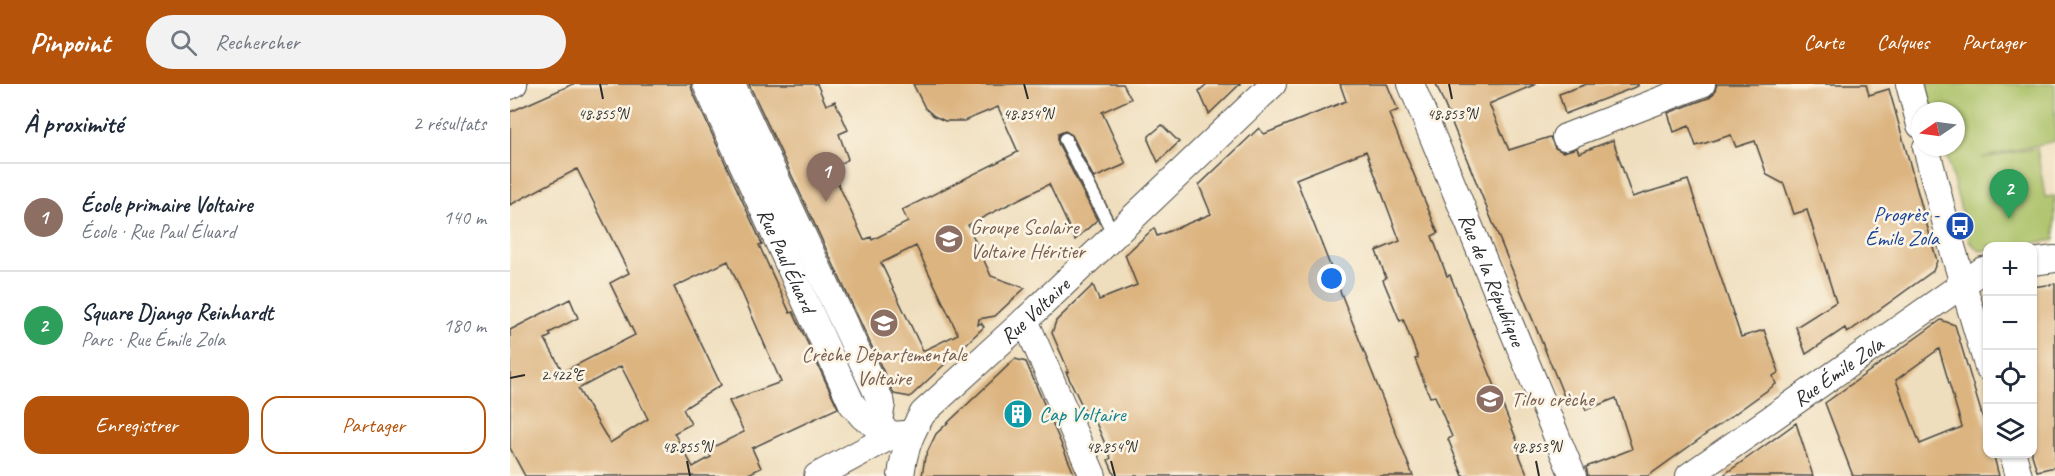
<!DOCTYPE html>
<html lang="fr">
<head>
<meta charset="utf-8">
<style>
	:root { --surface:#fff; --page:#f2f2f3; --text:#1f2937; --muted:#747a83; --line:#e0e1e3; --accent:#b45309 }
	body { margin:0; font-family:Caveat,sans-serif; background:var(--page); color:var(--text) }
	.controls { position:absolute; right:18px; bottom:18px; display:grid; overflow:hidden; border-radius:12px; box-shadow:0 2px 4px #0004 }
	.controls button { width:54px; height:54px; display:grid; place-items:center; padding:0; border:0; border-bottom:2px solid var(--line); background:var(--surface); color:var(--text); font:30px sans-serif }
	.compass { position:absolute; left:1401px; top:18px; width:54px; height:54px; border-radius:50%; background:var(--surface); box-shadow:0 2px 4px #0004; rotate:257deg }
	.you { position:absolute; left:822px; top:195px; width:21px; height:21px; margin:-15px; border:4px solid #fff; border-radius:50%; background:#1a73e8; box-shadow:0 0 0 9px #1a73e833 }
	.badge { display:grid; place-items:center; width:39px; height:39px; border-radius:50%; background:var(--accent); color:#fff; font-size:20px; font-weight:700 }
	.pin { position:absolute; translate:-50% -50px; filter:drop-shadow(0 2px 3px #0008) }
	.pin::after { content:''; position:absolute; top:32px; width:21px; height:18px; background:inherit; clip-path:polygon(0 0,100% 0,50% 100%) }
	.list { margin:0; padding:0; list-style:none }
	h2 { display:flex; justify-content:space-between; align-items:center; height:78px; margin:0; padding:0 24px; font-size:26px }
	h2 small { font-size:20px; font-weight:400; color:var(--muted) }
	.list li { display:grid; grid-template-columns:39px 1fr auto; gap:18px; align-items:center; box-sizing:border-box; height:108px; padding:0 24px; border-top:2px solid var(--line) }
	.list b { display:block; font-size:22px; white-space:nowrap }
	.list p { margin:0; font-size:20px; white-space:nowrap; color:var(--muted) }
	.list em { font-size:20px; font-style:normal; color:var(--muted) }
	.actions { display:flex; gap:12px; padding:18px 24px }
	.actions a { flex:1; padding:14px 0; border:2px solid var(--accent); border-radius:18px; text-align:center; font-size:21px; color:var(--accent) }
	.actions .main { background:var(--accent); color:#fff }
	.icon { flex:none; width:33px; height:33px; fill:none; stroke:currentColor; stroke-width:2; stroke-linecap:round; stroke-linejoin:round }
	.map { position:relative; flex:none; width:1545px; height:392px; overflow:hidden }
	header { display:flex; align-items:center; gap:36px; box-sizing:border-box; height:84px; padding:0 30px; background:var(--accent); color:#fff }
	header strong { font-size:28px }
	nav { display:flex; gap:33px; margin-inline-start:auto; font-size:21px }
	.search { width:420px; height:54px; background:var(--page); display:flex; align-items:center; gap:15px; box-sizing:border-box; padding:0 21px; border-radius:33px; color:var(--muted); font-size:22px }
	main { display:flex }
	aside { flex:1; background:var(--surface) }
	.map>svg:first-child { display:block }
</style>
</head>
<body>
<header>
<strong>Pinpoint</strong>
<div class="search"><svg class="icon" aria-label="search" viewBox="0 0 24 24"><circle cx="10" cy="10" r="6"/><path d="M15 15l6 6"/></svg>Rechercher</div>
<nav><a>Carte</a><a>Calques</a><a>Partager</a></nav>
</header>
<main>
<aside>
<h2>À proximité<small>2 résultats</small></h2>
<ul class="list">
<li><span class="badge" style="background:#8d6e63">1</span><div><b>École primaire Voltaire</b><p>École · Rue Paul Éluard</p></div><em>140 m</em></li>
<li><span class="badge" style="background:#2e9e5b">2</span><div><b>Square Django Reinhardt</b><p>Parc · Rue Émile Zola</p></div><em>180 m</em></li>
</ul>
<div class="actions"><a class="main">Enregistrer</a><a>Partager</a></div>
</aside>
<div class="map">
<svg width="1545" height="392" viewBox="0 0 1545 392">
	<rect width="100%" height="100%" fill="#fcf5e5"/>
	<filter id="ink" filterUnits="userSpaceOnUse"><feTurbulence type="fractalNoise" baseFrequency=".0167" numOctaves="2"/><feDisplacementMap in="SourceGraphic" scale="12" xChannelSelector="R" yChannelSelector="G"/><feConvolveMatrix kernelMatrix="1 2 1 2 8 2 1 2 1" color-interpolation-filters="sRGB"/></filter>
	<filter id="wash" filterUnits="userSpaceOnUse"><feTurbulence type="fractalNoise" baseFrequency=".008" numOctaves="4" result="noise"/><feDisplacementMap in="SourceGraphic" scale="24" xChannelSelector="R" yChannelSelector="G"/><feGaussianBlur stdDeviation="1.35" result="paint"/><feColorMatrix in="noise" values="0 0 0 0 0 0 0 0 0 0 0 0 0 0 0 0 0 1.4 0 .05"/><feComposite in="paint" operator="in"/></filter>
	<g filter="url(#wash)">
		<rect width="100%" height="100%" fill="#efdebd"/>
		<!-- green -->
		<path fill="#a9c065" stroke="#6a7648" stroke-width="1.5" d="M1414,0h131v57l-73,17 55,-10 8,49 10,-1v44l-43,6h-24l-1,4 -7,1 -10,-9 -26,-95h12v-36h-23z"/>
		<g id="blocks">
			<!-- building -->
			<path fill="#dcb480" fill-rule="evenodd" d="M63,0h118l1,6 70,154 -3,1 31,68 3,-1 45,96 -86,40 9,20 -17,8h-219l-15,-28v-118l60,-31 8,19 -29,15 2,3 -6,3 18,33 72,-37 -25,-52 19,-10 -52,-104 -67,36v-93zM218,177l53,121 -52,19 15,31 -37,18 4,7 -18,10 -19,-34 17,-9 -8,-15 38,-24 -47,-98zM111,282l27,53 -38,24 -32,-54z
				M239,0h68l9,21 9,-4 13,29 -9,4 9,25 -16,11 32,70 7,-3 1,3 36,-18 -6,-12 116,-58 -20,-45 -34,14h-19l-11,-5 -9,-8 -12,-24h210l8,15 -29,13 24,52 -32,14 -22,-43 -7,-4 -7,3v9l39,77 -22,20 -26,-56 -81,41 23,51 34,12 -30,28 -16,3 -1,6 3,-2 3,4 -74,70 -16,-3zM406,162l42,88 -35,17 -42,-88z
				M697,0h33l-31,30 -10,-23z
				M830,0h47l11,26 -9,4 49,119 -6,3 15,40 3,-1 72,178 -3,1 9,22h-65l-15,-37 4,-2 -17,-41 -5,1 -15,-38 3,-1 -15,-39 -3,2 -17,-41 3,-2 -10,-27 24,-10 -34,-90 -70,28 117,297h-298l-7,-16 3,-2 -17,-40 -5,2 -23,-48h3l-17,-39 4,-12 37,-36 6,15 38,-15 -12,-30 29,-27 3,8 54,-22 -12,-29 60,-57 5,6 82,-33z
				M926,0h100l-47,20 20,46 41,-13 5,11 8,4 14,-4 2,5 34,-13 19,57 56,-17 53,157 23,-7 15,42 -6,4 3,8 -128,92h-60l-2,-9 46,-18 -16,-51 -30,12 -5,-11 -11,6 -2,-5 -2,1z
				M1077,0h51v2l-73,28 -6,-20z
				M1207,0h149l3,11 20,-6 48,172 -4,10 -86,62 -2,-5 -39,26 -10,-27 40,-25 -29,-92 -13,4 -10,-30 -17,-9 -12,-34 -19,6 -5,-12 -35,11 -7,-20 -15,6 -6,-19 40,-15 6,-5z
				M652,41l17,17 -21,20 -9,-20v-6z
				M1545,200v183l-18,4 -5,-16v-168z
				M1431,236l14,5 33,110v18h5l6,23h-146l-28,-73zM1429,265l23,78 -42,17 -24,-64z
				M505,275l11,3 49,114h-153l3,-19 11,-23z
				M1286,339l17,53h-91l38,-27z"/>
		</g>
	</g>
	<g filter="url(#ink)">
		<use href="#blocks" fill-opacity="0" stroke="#484641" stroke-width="1.5"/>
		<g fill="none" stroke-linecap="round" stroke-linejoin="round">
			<!-- lane casing -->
			<g stroke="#484641" stroke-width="15">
				<path id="lane" d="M555,55l49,96"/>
			</g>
			<!-- street casing -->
			<g stroke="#484641" stroke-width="28">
				<g id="street">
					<path id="s1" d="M196,0l146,320 11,13 30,18"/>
					<path d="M222,0l150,320 -4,23"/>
					<path id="s2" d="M901,0l162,392"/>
					<path d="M1399,0l11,41"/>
					<path d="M0,2l4,-2"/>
					<path d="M1055,53l137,-53"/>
					<path d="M1416,63l24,93 38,128"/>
					<path d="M1522,178l23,-3"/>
					<path d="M515,236l68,156"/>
					<path d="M1503,370l6,22"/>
					<path d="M307,392l76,-41 11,-1"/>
					<path id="s3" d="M391,392c3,-25 9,-42 22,-63l111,-101 239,-228"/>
					<path id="s4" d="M1179,392l294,-206 5,-1"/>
				</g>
			</g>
			<!-- lane -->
			<use href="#lane" stroke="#fff" stroke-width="12"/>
			<!-- street -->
			<use href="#street" stroke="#fff" stroke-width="26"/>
		</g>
	</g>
	<!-- ticks -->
	<path fill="none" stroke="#2b2b2b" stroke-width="2" d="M90,0l3,15M514,0l4,15M939,0l3,15M0,294l15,-3M177,377l3,15M601,377l4,15M1026,377l3,15"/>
	<!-- icons -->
	<defs>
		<g id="bus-disc" transform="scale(1.5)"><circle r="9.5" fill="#1a4fb4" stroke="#fcf5e5"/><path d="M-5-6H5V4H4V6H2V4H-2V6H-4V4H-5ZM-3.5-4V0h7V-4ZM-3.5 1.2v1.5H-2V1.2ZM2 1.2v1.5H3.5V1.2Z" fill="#fff"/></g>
		<g id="school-disc" transform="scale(1.5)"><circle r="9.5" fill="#8d6e63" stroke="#fcf5e5"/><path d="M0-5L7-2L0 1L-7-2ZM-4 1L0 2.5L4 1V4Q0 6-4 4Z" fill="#fff"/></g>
		<g id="building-disc" transform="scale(1.5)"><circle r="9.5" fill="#0f9aa8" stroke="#fcf5e5"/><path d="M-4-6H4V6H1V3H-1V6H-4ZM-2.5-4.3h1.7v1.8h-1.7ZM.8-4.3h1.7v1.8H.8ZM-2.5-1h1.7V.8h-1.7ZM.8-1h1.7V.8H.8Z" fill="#fff"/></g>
	</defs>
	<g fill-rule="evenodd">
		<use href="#bus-disc" x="1450" y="142"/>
		<use href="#school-disc" x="439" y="155"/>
		<use href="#school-disc" x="374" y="239"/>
		<use href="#school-disc" x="980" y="315"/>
		<use href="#building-disc" x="508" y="330"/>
	</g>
	<g text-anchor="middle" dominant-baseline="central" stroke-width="5" stroke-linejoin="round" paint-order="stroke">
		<!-- transit labels -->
		<g font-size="21" fill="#164399" stroke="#fcf5e5" text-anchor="end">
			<text x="1429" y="130">Progrès -<tspan x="1429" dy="24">Émile Zola</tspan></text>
		</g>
		<!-- education labels -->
		<g font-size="21" fill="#785e54" stroke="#fcf5e5" text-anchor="start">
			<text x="460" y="143">Groupe Scolaire<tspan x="460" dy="24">Voltaire Héritier</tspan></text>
			<text x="374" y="270" text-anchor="middle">Crèche Départementale<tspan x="374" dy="24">Voltaire</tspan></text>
			<text x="1001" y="315">Tilou crèche</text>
		</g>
		<!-- street labels -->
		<g font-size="21" fill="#2b2b2b" stroke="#fcf5e5">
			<text stroke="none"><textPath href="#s1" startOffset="194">Rue Paul Éluard</textPath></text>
			<text stroke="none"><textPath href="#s2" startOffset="212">Rue de la République</textPath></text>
			<text stroke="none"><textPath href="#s3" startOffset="219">Rue Voltaire</textPath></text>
			<text stroke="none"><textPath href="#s4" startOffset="182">Rue Émile Zola</textPath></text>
		</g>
		<!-- culture labels -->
		<g font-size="21" fill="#0d838f" stroke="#fcf5e5" text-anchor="start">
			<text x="529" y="330">Cap Voltaire</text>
		</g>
	</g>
	<g font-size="15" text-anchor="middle" fill="#2b2b2b" stroke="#fcf5e5" stroke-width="5" stroke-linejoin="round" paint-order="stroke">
		<text x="93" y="35">48.855°N</text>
		<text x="518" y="35">48.854°N</text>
		<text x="942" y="35">48.853°N</text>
		<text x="52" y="296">2.422°E</text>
		<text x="177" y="368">48.855°N</text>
		<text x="601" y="368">48.854°N</text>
		<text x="1026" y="368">48.853°N</text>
	</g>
</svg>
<div class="controls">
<button>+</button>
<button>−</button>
<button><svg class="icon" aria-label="locate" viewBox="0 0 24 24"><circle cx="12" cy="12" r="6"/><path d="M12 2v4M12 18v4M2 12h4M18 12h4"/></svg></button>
<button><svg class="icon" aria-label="layers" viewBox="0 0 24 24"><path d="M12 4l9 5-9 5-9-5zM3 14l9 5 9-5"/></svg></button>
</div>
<svg class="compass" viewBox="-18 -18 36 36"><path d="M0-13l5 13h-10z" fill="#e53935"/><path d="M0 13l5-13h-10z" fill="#747a83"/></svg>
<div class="you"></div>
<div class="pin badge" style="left:316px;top:118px;background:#8d6e63">1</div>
<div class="pin badge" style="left:1499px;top:135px;background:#2e9e5b">2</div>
</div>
</main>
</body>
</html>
